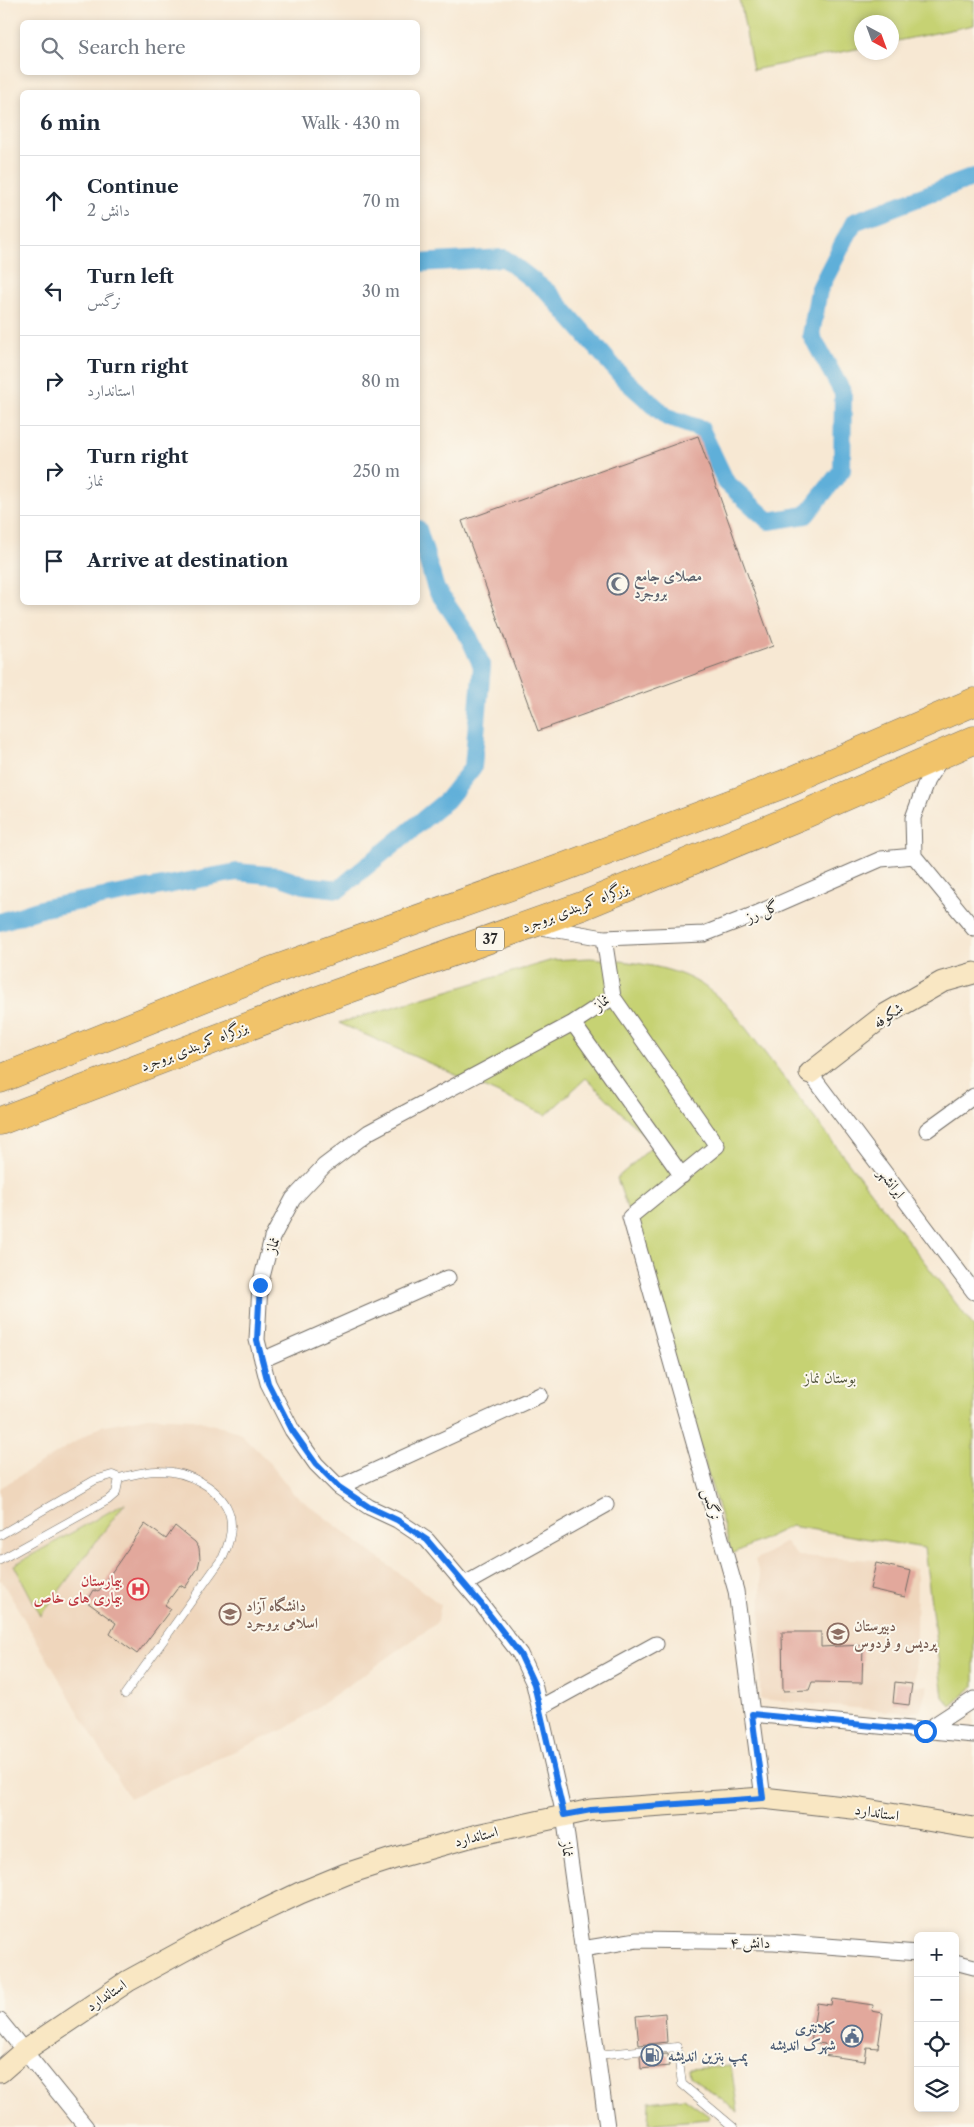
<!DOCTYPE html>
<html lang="en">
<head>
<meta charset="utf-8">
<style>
	:root { --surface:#fff; --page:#f6f6f7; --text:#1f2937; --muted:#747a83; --line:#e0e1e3 }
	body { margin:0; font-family:"Libre Caslon Text",Amiri,serif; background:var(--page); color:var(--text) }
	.controls { position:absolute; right:15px; bottom:15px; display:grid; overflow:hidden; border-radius:8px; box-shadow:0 2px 8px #0003 }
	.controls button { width:45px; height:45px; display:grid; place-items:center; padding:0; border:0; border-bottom:1px solid var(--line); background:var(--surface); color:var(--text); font:25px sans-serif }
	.compass { position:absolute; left:854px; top:15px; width:45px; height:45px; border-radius:50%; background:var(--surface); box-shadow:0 2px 8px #0003; rotate:139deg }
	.stop { position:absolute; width:15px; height:15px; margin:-11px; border:4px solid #1a73e8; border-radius:50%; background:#fff }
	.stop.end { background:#1a73e8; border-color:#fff; box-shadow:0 1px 5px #0008 }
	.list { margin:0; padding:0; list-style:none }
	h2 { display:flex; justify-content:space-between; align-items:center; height:65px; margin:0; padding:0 20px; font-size:21px }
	h2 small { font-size:16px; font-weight:400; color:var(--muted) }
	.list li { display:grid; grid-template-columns:32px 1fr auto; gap:15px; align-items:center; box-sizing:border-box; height:90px; padding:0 20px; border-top:1px solid var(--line) }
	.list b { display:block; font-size:19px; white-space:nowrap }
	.list p { margin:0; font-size:16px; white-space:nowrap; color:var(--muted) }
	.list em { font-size:16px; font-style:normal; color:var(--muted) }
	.icon { flex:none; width:28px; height:28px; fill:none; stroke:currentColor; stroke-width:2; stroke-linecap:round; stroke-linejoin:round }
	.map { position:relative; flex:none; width:974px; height:2127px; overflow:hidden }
	.search { position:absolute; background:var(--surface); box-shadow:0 2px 8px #0003; left:20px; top:20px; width:400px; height:55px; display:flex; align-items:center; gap:12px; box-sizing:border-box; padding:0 18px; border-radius:8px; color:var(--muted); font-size:19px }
	.panel { position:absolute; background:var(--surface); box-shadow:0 2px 8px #0003; left:20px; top:90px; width:400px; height:515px; border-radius:8px }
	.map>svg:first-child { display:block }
</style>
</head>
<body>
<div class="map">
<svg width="974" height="2127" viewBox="0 0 974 2127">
	<rect width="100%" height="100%" fill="#fbf7ec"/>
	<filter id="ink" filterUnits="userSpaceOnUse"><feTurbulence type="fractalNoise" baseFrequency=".02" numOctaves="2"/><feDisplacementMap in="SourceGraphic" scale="10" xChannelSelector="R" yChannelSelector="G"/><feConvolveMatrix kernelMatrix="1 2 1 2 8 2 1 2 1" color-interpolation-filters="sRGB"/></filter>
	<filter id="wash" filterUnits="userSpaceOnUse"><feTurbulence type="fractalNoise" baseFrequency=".0096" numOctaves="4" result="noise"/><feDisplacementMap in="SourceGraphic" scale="20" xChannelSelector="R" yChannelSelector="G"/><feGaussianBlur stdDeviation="1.12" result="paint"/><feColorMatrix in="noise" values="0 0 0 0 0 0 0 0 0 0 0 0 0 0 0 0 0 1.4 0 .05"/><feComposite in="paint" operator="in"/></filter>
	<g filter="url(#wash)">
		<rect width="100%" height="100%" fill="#f7e8d3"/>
		<!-- built -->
		<path fill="#efd6bc" d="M148,1417l45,2 46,13 30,30 25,32 147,111 -4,18 -148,104 -160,71 -129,-220v-90l101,-62z
			M786,1542l11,14 78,4 40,9 2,8 -2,109 13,-1 -8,26 -14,2 -146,-14 1,-119 -6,-20z"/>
		<!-- green -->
		<path fill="#c6d273" stroke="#787e4f" d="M740,0h234v25l-82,17v-20h-30l-1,26 -108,22z
			M590,958c34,3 80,7 109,25 12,7 22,17 33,27l242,317v359l-23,20 -8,-9 -19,-149 -133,-22 -59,28 -96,-319 -19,-57 37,-33 -68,-67 -40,37 -207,-92 214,-63z
			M125,1503l-84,112v1l-27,-51z
			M731,2066l7,46 -48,-36 -1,-7z
			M684,2098l25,18v3l-61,5 1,-22z"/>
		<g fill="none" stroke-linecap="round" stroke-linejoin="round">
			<!-- canal -->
			<path stroke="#5eafd9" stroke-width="18" d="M418,263l86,-5 44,34 77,88 42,37 34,12 25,53 43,39 37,-6 36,-45 1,-77 -32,-58 8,-45 35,-68 120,-45
				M0,922l44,-14 193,-36 41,4 26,9 35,4 108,-89 26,-33 9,-101 -13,-29 -33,-48 -18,-60"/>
		</g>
		<g id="blocks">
			<!-- building -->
			<path fill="#e2a89c" d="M698,436l75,210 -235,85 -76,-210z
				M145,1524l21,15 9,-13 20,16 4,6 1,11 -2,9 -13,20 -5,-3 -15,20 6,4 -34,45 -27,-20 6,-11 -29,-21 7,-12 4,2z
				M876,1563l35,8 -6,26 -35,-8z
				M782,1632h39v15l42,-2 -1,38 -50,-1 -3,8 -26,1z
				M895,1682l17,2 -3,21 -16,-2z
				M832,1999l41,6 -1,6 11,2 -5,35 -11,-1 -2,14 -42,-6 2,-11 -14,-2 6,-39 14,2z
				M665,2013l2,29 -28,3 -3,-29z
				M668,2054l1,12 -28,3 -1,-13z"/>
		</g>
	</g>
	<g filter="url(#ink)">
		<use href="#blocks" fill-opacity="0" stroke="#726d66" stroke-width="1"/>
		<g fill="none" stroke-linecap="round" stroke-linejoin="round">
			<!-- lane casing -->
			<g stroke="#726d66" stroke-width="9">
				<path id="lane" d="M119,1478c14,-3 27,-8 41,-7 27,0 63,17 70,45 3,14 -1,28 -7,41l-98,137
					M0,1535l95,-55 17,-5 7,3 -3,15 -8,7 -108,60
					M597,2055l80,-8 5,37 51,43"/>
			</g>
			<!-- street casing -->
			<g stroke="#726d66" stroke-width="17">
				<path id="street" d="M943,756l-16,24 -14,38 1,38 60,73
					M535,926l69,12 100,-4 49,-19 128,-56 33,-3
					M604,938l9,59 -40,26 -204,109 -45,34 -31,33 -21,39 -12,47 -3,55 11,43 24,47 24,34 23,23 30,20 28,13 30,20 55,65 38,49 14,30 30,131 43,312
					M613,997l104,149 -87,71 106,374 27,207
					M573,1023l109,153
					M810,1073l164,219
					M927,1130l47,-34
					M262,1360l186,-82
					M339,1487l201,-92
					M465,1584l141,-79
					M539,1708l117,-64
					M752,1714l222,21
					M925,1731l49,-32
					M582,1949l55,-9 137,2 144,11
					M955,1962l19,5
					M0,2021l86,106"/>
			</g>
			<!-- secondary casing -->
			<g stroke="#726d66" stroke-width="23">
				<path id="secondary" d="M810,1073l76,-59 56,-32 32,-9
					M0,2072l24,-21 104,-70 88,-48 84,-40 46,-19 46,-15 85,-24 114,-25 172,-12 98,11 113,19"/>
			</g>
			<!-- highway casing -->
			<g stroke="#726d66" stroke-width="29">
				<path id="highway" d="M0,1079l271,-108 288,-102 225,-85 190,-82
					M0,1121l318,-121 264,-94 223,-92 169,-74"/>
			</g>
			<!-- lane -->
			<use href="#lane" stroke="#fff" stroke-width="8"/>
			<!-- street -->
			<use href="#street" stroke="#fff" stroke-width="15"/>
			<!-- secondary -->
			<use href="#secondary" stroke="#f9e7c3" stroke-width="21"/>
			<!-- highway -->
			<use href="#highway" stroke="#f1c36a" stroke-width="28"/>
		</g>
	</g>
	<g fill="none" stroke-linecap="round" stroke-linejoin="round" filter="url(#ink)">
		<!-- route -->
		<path stroke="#1a73e8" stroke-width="6" d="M260,1285l-3,55 11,43 24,47 24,34 23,23 30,20 28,13 30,20 55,65 38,49 14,30 30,131 27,-5 172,-12 -11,-84 173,17"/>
	</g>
	<!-- icons -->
	<defs>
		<g id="mosque-ring" transform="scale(1.125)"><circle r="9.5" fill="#fbf7ec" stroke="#6b7280" stroke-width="1.5"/><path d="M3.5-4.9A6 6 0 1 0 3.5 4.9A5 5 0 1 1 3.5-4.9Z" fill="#6b7280"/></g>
		<g id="hospital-ring" transform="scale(1.125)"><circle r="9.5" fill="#fbf7ec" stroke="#e0444e" stroke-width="1.5"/><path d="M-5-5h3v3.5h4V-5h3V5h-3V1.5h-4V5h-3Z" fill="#e0444e"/></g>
		<g id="university-ring" transform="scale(1.125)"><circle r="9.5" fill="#fbf7ec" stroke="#8d6e63" stroke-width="1.5"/><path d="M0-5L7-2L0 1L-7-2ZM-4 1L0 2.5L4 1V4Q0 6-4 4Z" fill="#8d6e63"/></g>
		<g id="school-ring" transform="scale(1.125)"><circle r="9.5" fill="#fbf7ec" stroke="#8d6e63" stroke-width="1.5"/><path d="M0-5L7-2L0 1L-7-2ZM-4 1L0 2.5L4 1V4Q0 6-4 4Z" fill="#8d6e63"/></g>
		<g id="civic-ring" transform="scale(1.125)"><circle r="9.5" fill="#fbf7ec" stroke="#5c6f8a" stroke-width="1.5"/><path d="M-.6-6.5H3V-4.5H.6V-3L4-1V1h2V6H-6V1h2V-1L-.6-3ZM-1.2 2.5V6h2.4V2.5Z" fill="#5c6f8a"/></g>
		<g id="fuel-ring" transform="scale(1.125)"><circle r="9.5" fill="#fbf7ec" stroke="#5c6f8a" stroke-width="1.5"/><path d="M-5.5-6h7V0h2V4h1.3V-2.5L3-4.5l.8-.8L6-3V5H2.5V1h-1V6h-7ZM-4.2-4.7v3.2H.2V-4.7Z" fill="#5c6f8a"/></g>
	</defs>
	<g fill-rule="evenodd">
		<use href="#mosque-ring" x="618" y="584"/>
		<use href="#hospital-ring" x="138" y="1589"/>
		<use href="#university-ring" x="230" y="1614"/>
		<use href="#school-ring" x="838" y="1634"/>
		<use href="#civic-ring" x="852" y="2036"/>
		<use href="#fuel-ring" x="652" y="2055"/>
	</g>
	<g text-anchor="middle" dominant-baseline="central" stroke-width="4" stroke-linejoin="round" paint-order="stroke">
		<!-- shield labels -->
		<rect fill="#fbf7ec" stroke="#696865" stroke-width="1" x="476" y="927.5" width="28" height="23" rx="4"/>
		<g font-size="14" font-weight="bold" fill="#2b2b2b">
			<text x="490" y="939">37</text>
		</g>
		<!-- worship labels -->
		<g font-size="15" font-weight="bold" fill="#5b616d" stroke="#fbf7ec" text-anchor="start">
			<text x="634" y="575">مصلای جامع<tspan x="634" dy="17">بروجرد</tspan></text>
		</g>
		<!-- street labels -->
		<g font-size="15" fill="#2b2b2b" stroke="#fbf7ec">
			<text transform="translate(575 907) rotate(-21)">بزرگراه کمربندی بروجرد</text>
			<text transform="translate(762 911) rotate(-23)">گل رز</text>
			<text transform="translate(601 1002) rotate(-39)">نماز</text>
			<text transform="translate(888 1015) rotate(-34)">شکوفه</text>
			<text transform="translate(194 1046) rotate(-21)">بزرگراه کمربندی بروجرد</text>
			<text transform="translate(892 1183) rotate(53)">ایرانشهر</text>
			<text transform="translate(272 1245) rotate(-72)">نماز</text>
			<text transform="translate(712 1504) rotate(74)">نرگس</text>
			<text transform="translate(877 1812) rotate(9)">استاندارد</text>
			<text transform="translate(476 1836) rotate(-14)">استاندارد</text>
			<text transform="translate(568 1849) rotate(82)">نماز</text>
			<text transform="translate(750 1942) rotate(1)">دانش ۴</text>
			<text transform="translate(106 1995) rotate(-34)">استاندارد</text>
		</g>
		<!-- park labels -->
		<g font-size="15" fill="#52553d" stroke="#fbf7ec">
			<text x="830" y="1377">بوستان نماز</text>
		</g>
		<!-- health labels -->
		<g font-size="15" font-weight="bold" fill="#be3a42" stroke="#fbf7ec" text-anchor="end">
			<text x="122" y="1580">بیمارستان<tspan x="122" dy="17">بیماری های خاص</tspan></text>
		</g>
		<!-- education labels -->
		<g font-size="15" font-weight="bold" fill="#785e54" stroke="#fbf7ec" text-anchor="start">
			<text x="246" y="1605">دانشگاه آزاد<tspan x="246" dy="17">اسلامی بروجرد</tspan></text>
			<text x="854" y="1625">دبیرستان<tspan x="854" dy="17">پردیس و فردوس</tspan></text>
		</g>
		<!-- service labels -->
		<g font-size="15" font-weight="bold" fill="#4e5e75" stroke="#fbf7ec" text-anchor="end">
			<text x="836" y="2027">کلانتری<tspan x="836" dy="17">شهرک اندیشه</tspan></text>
			<text x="668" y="2055" text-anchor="start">پمپ بنزین اندیشه</text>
		</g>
	</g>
</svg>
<div class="controls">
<button>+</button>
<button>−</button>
<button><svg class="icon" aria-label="locate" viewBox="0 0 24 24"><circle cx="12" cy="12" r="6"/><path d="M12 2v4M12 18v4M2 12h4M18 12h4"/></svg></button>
<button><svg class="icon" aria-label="layers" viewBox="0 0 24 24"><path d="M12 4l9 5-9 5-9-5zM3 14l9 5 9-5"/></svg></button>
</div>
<svg class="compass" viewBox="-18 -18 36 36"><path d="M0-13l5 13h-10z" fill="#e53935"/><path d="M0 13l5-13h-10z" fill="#747a83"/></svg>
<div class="stop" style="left:925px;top:1731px"></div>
<div class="stop end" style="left:260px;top:1285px"></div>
<div class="search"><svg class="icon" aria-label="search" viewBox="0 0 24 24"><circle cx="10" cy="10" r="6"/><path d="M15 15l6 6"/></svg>Search here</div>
<section class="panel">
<h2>6 min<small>Walk · 430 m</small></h2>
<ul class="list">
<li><svg class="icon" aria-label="ahead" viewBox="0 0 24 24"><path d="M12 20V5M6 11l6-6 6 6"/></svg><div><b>Continue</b><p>دانش 2</p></div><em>70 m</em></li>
<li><svg class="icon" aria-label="left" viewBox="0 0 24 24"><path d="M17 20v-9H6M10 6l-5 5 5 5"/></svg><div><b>Turn left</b><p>نرگس</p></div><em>30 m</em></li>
<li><svg class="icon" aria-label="right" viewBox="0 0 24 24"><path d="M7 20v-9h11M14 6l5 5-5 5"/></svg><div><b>Turn right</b><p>استاندارد</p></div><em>80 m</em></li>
<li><svg class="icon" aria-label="right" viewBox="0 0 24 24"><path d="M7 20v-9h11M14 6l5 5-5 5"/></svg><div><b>Turn right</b><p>نماز</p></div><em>250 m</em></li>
<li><svg class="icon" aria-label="arrive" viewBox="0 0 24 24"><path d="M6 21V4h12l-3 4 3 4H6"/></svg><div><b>Arrive at destination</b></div></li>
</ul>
</section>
</div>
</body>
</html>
